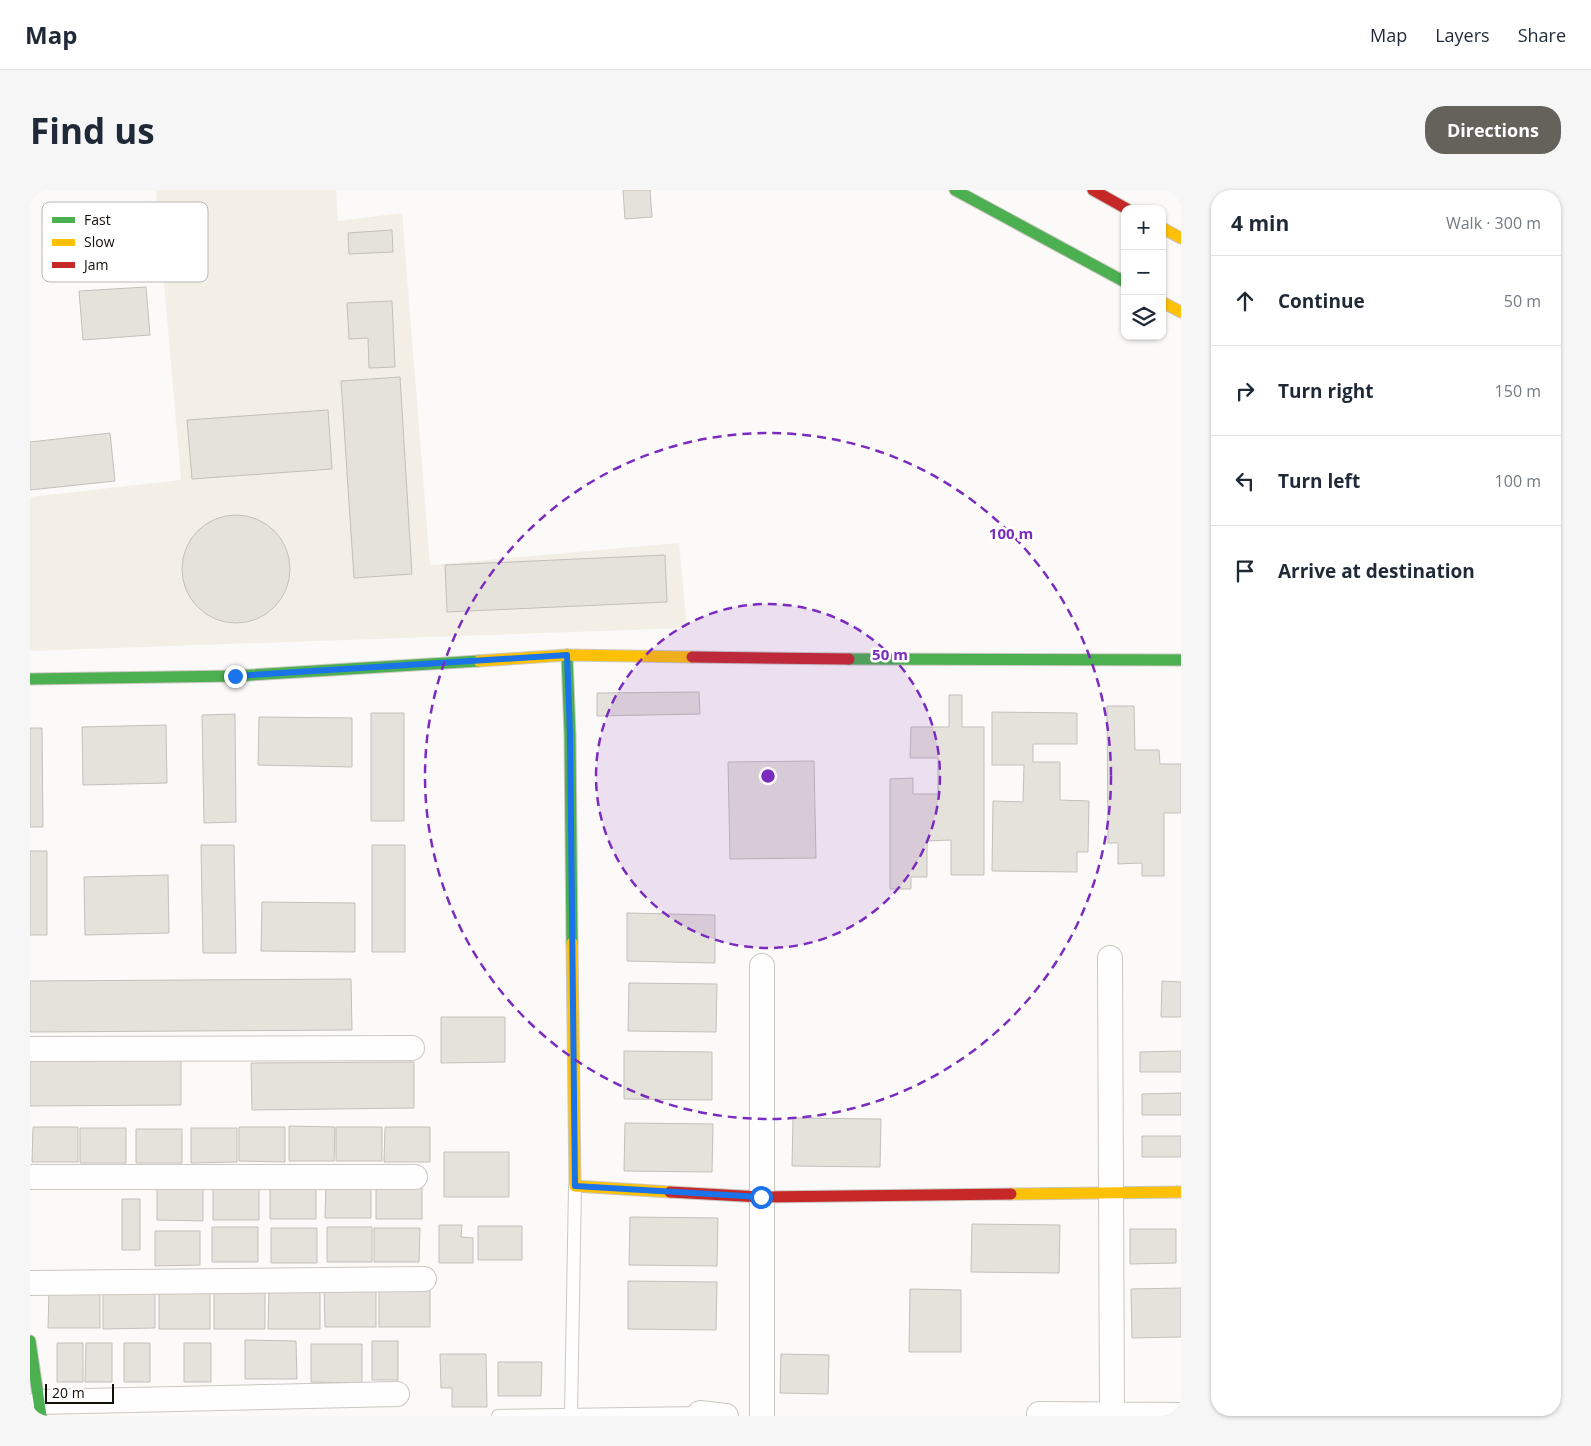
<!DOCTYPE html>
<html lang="en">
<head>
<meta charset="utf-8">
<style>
	:root { --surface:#fff; --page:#f6f6f7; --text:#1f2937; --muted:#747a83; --line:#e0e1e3; --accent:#65615b }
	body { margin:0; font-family:"Open Sans",sans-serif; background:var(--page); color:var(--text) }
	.controls { position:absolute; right:15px; top:15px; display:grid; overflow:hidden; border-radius:10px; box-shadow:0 1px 4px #0004 }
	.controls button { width:45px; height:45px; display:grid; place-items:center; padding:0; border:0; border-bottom:1px solid var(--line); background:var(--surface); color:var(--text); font:25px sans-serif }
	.scale { position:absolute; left:15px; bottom:12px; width:69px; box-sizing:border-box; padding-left:5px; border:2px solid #140f07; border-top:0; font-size:14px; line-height:18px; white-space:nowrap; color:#140f07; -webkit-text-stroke:4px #fff; paint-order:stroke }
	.stop { position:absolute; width:15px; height:15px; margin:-11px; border:4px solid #1a73e8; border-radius:50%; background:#fff }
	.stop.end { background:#1a73e8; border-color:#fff; box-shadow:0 1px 5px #0008 }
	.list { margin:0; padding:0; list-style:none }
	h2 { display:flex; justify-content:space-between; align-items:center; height:65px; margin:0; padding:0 20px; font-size:21px }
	h2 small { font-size:16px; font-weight:400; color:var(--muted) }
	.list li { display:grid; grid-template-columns:32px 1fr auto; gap:15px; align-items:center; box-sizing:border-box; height:90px; padding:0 20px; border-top:1px solid var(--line) }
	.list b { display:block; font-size:19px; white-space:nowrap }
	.list em { font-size:16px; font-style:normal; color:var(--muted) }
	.icon { flex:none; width:28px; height:28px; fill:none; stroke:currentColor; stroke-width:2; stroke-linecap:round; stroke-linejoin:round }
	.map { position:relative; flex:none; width:1151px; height:1226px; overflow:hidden; border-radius:20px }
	header { display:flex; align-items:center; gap:30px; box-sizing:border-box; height:70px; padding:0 25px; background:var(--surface); border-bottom:1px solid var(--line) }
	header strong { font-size:24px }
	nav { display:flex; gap:28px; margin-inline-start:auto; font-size:18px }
	.intro { display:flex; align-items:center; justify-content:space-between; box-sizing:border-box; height:120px; padding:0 30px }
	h1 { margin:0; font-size:35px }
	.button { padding:12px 22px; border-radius:20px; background:var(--accent); color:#fff; font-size:18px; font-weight:700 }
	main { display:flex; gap:30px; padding:0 30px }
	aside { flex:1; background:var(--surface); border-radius:20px; box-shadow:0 1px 4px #0004 }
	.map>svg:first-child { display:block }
</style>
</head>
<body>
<header>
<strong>Map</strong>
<nav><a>Map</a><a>Layers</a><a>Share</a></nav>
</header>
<div class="intro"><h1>Find us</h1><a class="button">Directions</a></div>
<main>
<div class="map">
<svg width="1151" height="1226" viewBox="0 0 1151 1226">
	<rect width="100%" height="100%" fill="#fcfaf8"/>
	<!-- built -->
	<path fill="#f3eee6" d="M126,0h180l2,31 64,-8 28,352 249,-22 8,85 -657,23v-154l151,-17z"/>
	<!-- building -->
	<path fill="#e5e1db" stroke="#c3bfba" d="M593,0h27l2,27 -27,2z
		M362,40l1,22 -44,2 -1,-21z
		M116,97l4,48 -67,5 -4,-49z
		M362,111l3,66 -26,1 -1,-30 -19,1 -2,-36z
		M370,187l12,197 -58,4 -13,-197z
		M298,220l4,59 -140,10 -5,-59z
		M80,243l5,48 -85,9v-48z
		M152 379a54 54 0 1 1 108 0a54 54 0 1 1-108 0Z
		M635,365l2,47 -220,10 -2,-47z
		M669,502l1,22 -103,2v-23z
		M919,505h13v32h22v148h-33v-35l-24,1v36h-16v12h-21v-110l23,-1v16h25v-36h-28l1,-31h38z
		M1077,516h27l1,44h24l1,14h21v49h-17v63h-22v-13l-24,1v-21h-10z
		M962,522l85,1v31h-44v18h27v38l29,1 -1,51h-11v20l-85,-1 1,-70 30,1 1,-37h-32z
		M341,523h33v108h-33z
		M205,524l1,108 -32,1 -2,-108z
		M229,527l93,1v49l-94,-2z
		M136,535l1,58 -84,2 -1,-58z
		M0,538h12l1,99h-13z
		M784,571l2,97 -86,1 -2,-97z
		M171,655h33l2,108h-33z
		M342,655h33v107h-33z
		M0,661h17v84h-17z
		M138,685l1,58 -84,2 -1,-58z
		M232,712l93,1v49l-94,-1z
		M597,723l88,2v48l-88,-2z
		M321,789l1,51 -322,2v-51z
		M1132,791l19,1v35h-20z
		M599,793l88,1 -1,48 -88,-1z
		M411,827h64v45l-64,1z
		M594,861l88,1v48l-88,-1z
		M1151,861v21h-41v-20z
		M151,869v46l-151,1v-46z
		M384,872v46l-162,2 -1,-47z
		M1151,903v22h-39v-21z
		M763,928l88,1 -1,48 -88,-1z
		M595,933l88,1 -1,48 -88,-1z
		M259,936l46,1 -1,34h-45z
		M3,937h45v35h-46z
		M209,937h46v35l-46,-1z
		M306,937h46v34h-46z
		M355,937h45v35h-46z
		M50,938h46v35h-46z
		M161,938h46v34l-46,1z
		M106,939h46v34h-46z
		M1112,946h39v21h-39z
		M414,962h65v45h-65z
		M296,993l45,1v34h-46z
		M240,994h46v35h-46z
		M346,994h46v35h-46z
		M183,995h46v35h-46z
		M127,996h46v35l-46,-1z
		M92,1009h18v51h-18z
		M600,1027l88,1 -1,48 -88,-1z
		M942,1034l88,1 -1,48 -88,-1z
		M409,1035h23l-1,12 12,1v25h-34z
		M448,1036h44v34h-44z
		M182,1037h46v35h-46z
		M297,1037h45v35h-45z
		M241,1038h46v35h-46z
		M344,1038h46l-1,34h-45z
		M1100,1039h46v34l-46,1z
		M125,1041h45v34l-45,1z
		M598,1091l89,1 -1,48 -88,-1z
		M294,1098h52v39h-51z
		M349,1098l51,1v38h-51z
		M1151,1098v49l-49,1 -1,-49z
		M19,1099l51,1v38h-52z
		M880,1099l51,1v62h-52z
		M73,1100h52v38l-52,1z
		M129,1100h51v39h-51z
		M184,1100h51v39h-51z
		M239,1100h51v39h-52z
		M215,1150l51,1 1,38h-52z
		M342,1151h26v39h-26z
		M27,1153h26v39h-26z
		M56,1153h26v39h-27z
		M94,1153h26v39h-26z
		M154,1153h27v39h-27z
		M281,1154h51v39l-51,-1z
		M410,1164h46l1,53h-35v-19h-11z
		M751,1164l48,1 -1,39 -48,-1z
		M468,1172h44l-1,34h-43z"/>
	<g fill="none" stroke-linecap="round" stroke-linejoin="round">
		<!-- lane casing -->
		<g stroke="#cbc7c2" stroke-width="14">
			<path id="lane" d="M541,1224l4,-228
				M468,1226l202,-3"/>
		</g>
		<!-- street casing -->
		<g stroke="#cbc7c2" stroke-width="26">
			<path id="street" d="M1080,768l2,456
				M0,859l382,-1
				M0,987h385
				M0,1093l394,-4
				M10,1212l357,-8
				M670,1223l26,3
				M1009,1224l142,1
				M732,1226v-450"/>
		</g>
		<!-- fast casing -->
		<g stroke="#cbc7c2" stroke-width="13">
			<path id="fast" d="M925,0l170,92
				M537,465l3,80 2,208
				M819,469l332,1
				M0,489l205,-3 244,-15
				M0,1151l11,75"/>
		</g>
		<!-- slow casing -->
		<g stroke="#cbc7c2" stroke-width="13">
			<path id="slow" d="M1132,38l19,10
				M1132,112l19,10
				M449,471l88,-6 125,2
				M542,753l3,243 95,6
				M981,1004l170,-2"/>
		</g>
		<!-- jam casing -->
		<g stroke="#cbc7c2" stroke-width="13">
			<path id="jam" d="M1063,0l34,19
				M662,467l157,2
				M640,1002l91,5 250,-3"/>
		</g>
		<!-- lane -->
		<use href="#lane" stroke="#fffefe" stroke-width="12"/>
		<!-- street -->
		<use href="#street" stroke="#fffefe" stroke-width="24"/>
		<!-- fast -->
		<use href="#fast" stroke="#4caf50" stroke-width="11"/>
		<!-- slow -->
		<use href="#slow" stroke="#ffc107" stroke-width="11"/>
		<!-- jam -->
		<use href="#jam" stroke="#c62828" stroke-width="11"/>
	</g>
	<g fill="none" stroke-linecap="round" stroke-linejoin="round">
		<!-- route -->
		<path stroke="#1a73e8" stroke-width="6" d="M205,486l332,-21 3,79 5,452 186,11"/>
	</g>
	<!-- distance rings -->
	<circle cx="738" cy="586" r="172" fill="#7b2cbf" fill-opacity=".12"/>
	<g fill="none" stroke="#7b2cbf" stroke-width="2.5" stroke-dasharray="9 6">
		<circle cx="738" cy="586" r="172"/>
		<circle cx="738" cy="586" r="343"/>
	</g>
	<!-- legend -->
	<rect x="12" y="12" width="166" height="80" rx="8" fill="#fff" stroke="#b8b7b5" stroke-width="1"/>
	<rect x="22" y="27" width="23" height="6" fill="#4caf50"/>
	<rect x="22" y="49" width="23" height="7" fill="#ffc107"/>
	<rect x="22" y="72" width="23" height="6" fill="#c62828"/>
	<g font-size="14" fill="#140f07">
		<text x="54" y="35">Fast</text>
		<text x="54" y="57">Slow</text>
		<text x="54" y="80">Jam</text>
	</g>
	<circle cx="738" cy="586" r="8" fill="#7b2cbf" stroke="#fff" stroke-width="2.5"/>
	<g font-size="15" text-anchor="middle" font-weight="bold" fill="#7b2cbf" stroke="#fff" stroke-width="5" stroke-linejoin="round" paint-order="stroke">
		<text x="981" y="349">100 m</text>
		<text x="860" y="470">50 m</text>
	</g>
</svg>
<div class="controls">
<button>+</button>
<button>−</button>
<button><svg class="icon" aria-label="layers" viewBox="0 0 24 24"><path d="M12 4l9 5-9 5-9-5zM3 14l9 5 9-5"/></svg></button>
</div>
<div class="scale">20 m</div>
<div class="stop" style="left:731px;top:1007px"></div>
<div class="stop end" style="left:205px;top:486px"></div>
</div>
<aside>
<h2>4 min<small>Walk · 300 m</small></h2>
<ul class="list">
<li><svg class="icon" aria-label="ahead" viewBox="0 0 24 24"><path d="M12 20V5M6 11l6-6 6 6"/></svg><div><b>Continue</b></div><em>50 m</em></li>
<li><svg class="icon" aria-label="right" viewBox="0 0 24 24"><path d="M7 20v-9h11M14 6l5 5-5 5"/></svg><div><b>Turn right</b></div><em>150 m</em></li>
<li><svg class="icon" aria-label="left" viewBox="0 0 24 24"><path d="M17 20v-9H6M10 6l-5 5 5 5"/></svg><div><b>Turn left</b></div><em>100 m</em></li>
<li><svg class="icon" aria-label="arrive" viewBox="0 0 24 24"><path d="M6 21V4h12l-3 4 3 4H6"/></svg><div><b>Arrive at destination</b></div></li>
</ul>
</aside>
</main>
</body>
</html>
